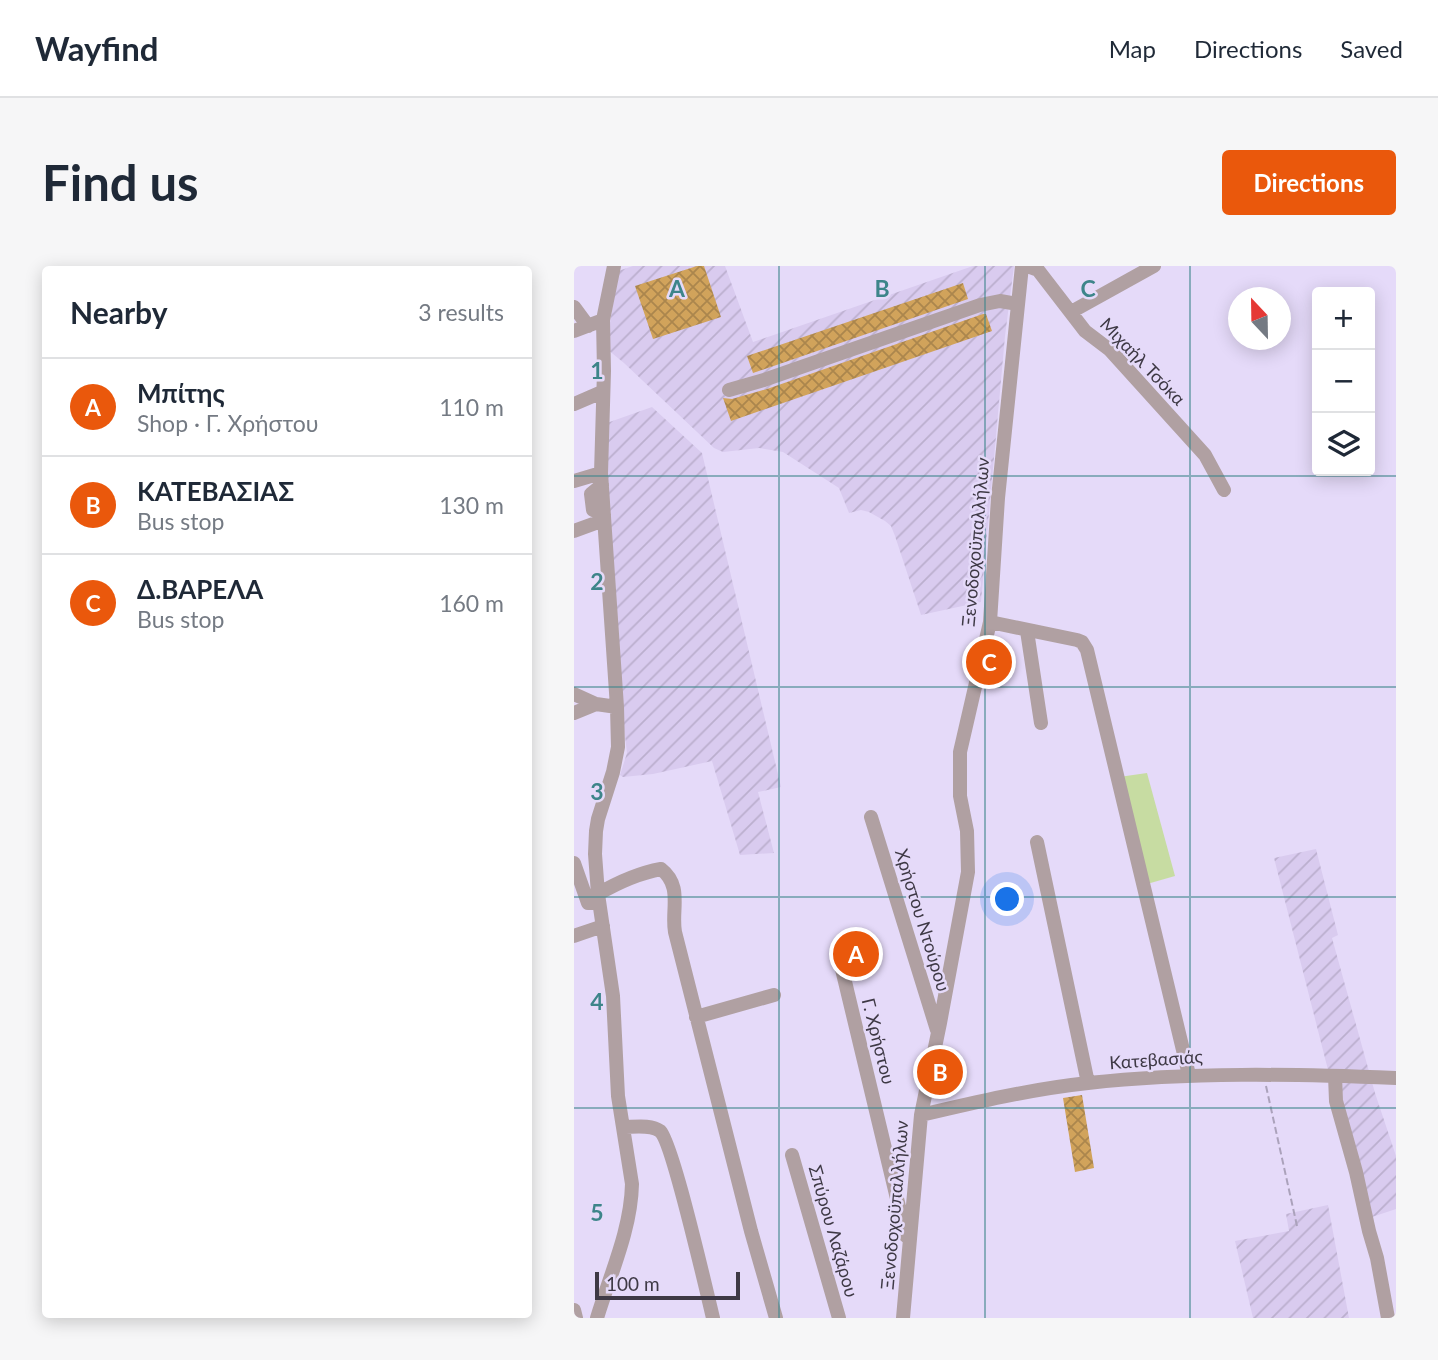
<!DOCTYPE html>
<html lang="en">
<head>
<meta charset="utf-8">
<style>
	:root { --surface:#fff; --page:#f6f6f7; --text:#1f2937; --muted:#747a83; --line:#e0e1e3; --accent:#ea580c }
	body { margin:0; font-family:Lato,sans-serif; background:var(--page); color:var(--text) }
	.controls { position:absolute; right:21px; top:21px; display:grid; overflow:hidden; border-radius:7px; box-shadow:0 4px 18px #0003 }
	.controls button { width:63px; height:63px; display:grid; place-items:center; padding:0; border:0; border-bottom:2px solid var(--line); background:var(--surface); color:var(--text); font:35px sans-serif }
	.compass { position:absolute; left:654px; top:21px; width:63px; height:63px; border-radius:50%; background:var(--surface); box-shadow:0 4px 18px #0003; rotate:338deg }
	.scale { position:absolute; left:21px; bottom:18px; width:145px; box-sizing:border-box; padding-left:7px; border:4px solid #3e3945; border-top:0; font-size:19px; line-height:24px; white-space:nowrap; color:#3e3945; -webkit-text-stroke:5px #e5daf9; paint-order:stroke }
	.you { position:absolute; left:434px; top:634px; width:24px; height:24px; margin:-18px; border:5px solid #fff; border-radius:50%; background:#1a73e8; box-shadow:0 0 0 10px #1a73e833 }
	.badge { display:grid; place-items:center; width:46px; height:46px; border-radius:50%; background:var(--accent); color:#fff; font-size:23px; font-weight:700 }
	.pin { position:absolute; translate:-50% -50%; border:4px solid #fff; box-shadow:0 2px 7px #0006 }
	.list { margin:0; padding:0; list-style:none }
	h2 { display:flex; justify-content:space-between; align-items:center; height:91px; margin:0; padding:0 28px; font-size:30px }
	h2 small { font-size:23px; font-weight:400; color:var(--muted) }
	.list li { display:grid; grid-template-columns:46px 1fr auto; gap:21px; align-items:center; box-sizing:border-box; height:98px; padding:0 28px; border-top:2px solid var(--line) }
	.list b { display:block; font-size:26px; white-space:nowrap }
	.list p { margin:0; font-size:23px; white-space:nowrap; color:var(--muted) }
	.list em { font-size:23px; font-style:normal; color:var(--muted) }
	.icon { flex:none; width:38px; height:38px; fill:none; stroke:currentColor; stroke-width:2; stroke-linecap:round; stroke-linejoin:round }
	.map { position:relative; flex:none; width:822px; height:1052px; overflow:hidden; border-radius:7px }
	header { display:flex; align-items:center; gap:42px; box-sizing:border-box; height:98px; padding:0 35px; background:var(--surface); border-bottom:2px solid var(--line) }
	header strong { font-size:33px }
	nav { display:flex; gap:38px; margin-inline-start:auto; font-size:24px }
	.intro { display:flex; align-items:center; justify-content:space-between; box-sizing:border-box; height:168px; padding:0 42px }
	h1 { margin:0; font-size:49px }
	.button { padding:18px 32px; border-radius:7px; background:var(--accent); color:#fff; font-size:24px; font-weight:700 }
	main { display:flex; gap:42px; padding:0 42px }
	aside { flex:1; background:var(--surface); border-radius:7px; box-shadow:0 4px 18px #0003 }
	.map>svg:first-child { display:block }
</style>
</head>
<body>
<header>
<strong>Wayfind</strong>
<nav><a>Map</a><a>Directions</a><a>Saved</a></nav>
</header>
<div class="intro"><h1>Find us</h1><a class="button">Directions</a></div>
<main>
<aside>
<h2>Nearby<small>3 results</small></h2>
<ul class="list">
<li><span class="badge">A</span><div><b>Μπίτης</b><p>Shop · Γ. Χρήστου</p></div><em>110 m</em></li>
<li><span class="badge">B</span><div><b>ΚΑΤΕΒΑΣΙΑΣ</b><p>Bus stop</p></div><em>130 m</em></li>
<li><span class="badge">C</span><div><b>Δ.ΒΑΡΕΛΑ</b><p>Bus stop</p></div><em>160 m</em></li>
</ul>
</aside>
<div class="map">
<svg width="822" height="1052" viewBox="0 0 822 1052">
	<defs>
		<pattern id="industrial-furrows" width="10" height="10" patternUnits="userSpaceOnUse" patternTransform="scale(1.75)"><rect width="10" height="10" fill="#d9cbef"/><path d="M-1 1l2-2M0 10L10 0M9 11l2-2" fill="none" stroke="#bbafce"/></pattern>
		<pattern id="building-cross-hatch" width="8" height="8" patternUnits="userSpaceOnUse" patternTransform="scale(1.75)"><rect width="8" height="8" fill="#d1a35b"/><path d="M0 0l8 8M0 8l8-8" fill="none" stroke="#ab864d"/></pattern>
	</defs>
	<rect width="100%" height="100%" fill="#e5daf9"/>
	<!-- industrial -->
	<path fill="url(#industrial-furrows)" d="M59,0h92l28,76 220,-76h41l-9,70 -24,266 -60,13 -26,-79 -4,-10 -6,-5 -16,-9 -8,-2 -12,3 -10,-25 -56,-36 -24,-4 -36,4 -9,-4 -90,-85 -17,-14v-7l11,-71z
		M78,141l50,46 79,334 -23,5 16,61 -34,2 -28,-94 -59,13 -30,3 -3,-2 7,-22 -9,-74 -14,-255z
		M742,583l22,86 -6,3 43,155 21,63v53l-30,10 -92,-361z
		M754,939l21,113h-96l-18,-77 54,-10 -3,-17z"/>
	<!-- green -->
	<path fill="#c7dca2" d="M573,507l28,103 -28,8 -28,-107z"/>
	<!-- building -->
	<path fill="url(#building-cross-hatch)" d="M123,0h7l17,51 -68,22 -18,-53z
		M389,17l5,16 -215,74 -6,-17z
		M409,48h3l6,17 -261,90 -8,-23 9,1 35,-10z
		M508,829l12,73 -19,4 -12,-74z"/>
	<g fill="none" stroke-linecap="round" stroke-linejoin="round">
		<!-- path -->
		<path stroke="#aba2bb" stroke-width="2" stroke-dasharray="7 3.5" stroke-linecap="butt" d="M692,820l31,140"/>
		<!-- minor -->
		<path stroke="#b0a0a2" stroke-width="14" d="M453,0l11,4 47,61 25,19 95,105 19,35
			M0,41l14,19
			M497,46l83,-46
			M0,65l29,-11
			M155,124l35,-10 216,-75 20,-4 18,3
			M0,138l28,-12
			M0,215l27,-8
			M28,219l-11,9 2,16 11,5
			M0,265l30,-11
			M416,356l87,18 5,2 5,8 102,425
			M453,365l14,92
			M0,428l22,10 21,3
			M0,447l22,-9
			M297,551l66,213
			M463,576l51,241
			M0,597l14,40h11
			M24,628c19,-11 41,-21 63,-25 22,17 10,41 14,63l76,299 25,87
			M0,670l29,-10
			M267,699l65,271
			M122,751l78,-22
			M761,810l1,25 20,71 13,59 8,27 11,60
			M347,849c55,-13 111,-26 167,-32 102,-11 205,-9 308,-5
			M49,861c11,0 28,-3 37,4 12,10 47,162 53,187
			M218,889l47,163
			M0,1044l2,8
			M23,1052c13,-43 34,-88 35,-134l-14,-88 -5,-100 -15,-102 -3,-40 1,-23 2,-12 15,-47 5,-25 -1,-40 -16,-234 3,-102 -1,-51 11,-54
			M329,1052l18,-203 19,-92 28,-151 -1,-41 -7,-35v-44l30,-130 8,-124 24,-232"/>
	</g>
	<!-- grid -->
	<path fill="none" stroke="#3d858a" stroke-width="2" stroke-opacity="0.55" d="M205,0v1052M411,0v1052M616,0v1052M0,210h822M0,421h822M0,631h822M0,842h822"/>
	<g text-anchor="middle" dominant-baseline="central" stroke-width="5" stroke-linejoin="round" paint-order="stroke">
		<!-- street labels -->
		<g font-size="18" fill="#3e3945" stroke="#e5daf9">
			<text transform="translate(569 95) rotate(46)">Μιχαήλ Τσόκα</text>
			<text transform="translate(401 276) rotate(-85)">Ξενοδοχοϋπαλλήλων</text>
			<text transform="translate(349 654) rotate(73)">Χρήστου Ντούρου</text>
			<text transform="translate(305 775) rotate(76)">Γ. Χρήστου</text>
			<text transform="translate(582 793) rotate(-4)">Κατεβασιάς</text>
			<text transform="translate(320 939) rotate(-85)">Ξενοδοχοϋπαλλήλων</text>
			<text transform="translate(260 965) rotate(74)">Σπύρου Λαζάρου</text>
		</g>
	</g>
	<g font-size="23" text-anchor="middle" font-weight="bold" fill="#3d858a" stroke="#e5daf9" stroke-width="5" stroke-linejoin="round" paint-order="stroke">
		<text x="103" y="31">A</text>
		<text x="308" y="31">B</text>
		<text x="514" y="31">C</text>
		<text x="23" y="113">1</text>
		<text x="23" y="324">2</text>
		<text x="23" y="534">3</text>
		<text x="23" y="744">4</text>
		<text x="23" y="955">5</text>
	</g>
</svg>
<div class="controls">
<button>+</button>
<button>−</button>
<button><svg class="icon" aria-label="layers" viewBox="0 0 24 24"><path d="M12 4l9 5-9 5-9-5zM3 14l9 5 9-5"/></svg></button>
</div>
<svg class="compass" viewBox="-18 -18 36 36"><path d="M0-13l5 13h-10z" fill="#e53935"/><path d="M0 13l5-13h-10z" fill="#747a83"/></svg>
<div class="scale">100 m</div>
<div class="you"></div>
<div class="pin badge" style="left:282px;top:688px">A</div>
<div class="pin badge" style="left:366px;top:806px">B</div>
<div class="pin badge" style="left:415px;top:396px">C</div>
</div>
</main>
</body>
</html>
